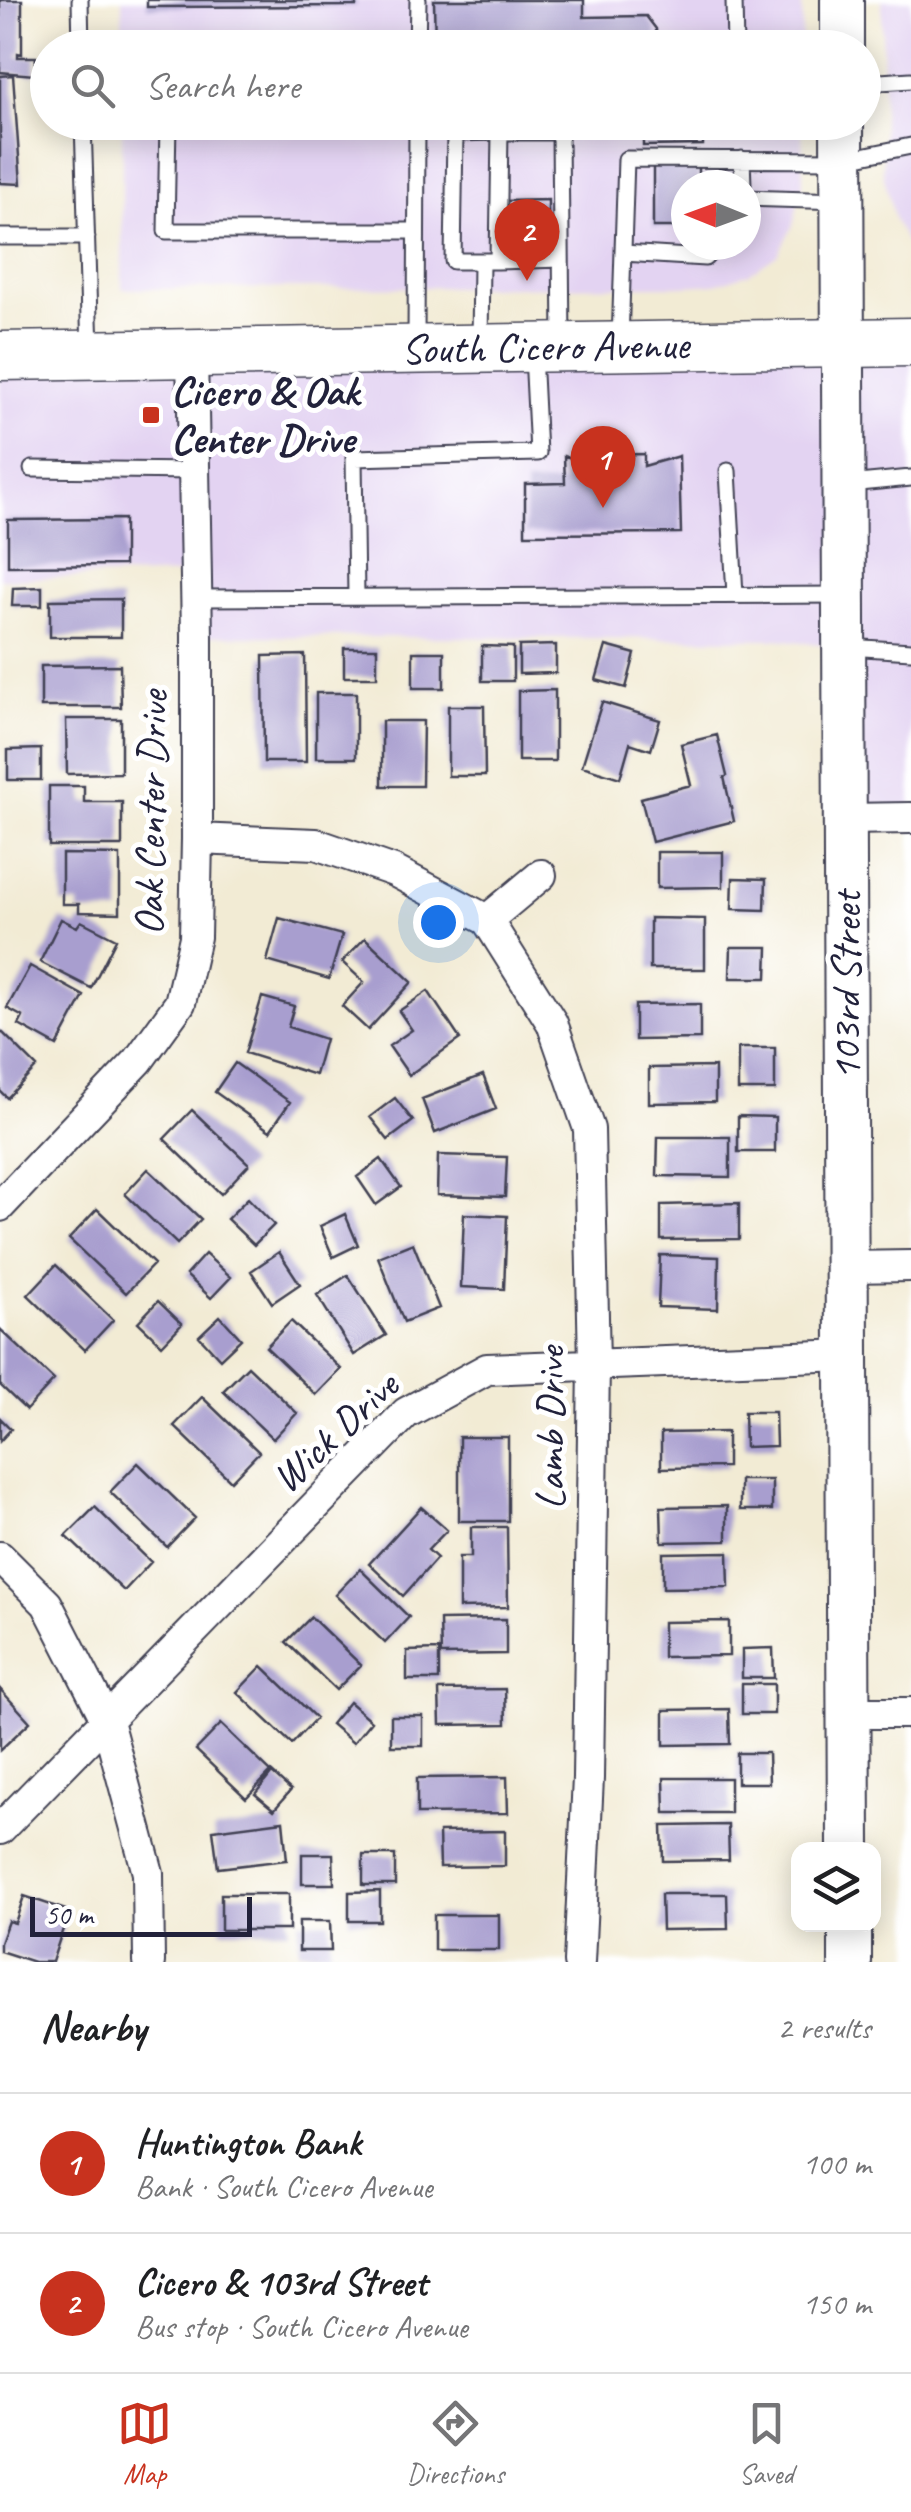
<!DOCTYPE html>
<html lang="en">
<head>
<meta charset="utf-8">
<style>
	:root { --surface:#fff; --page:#f6f6f6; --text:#202124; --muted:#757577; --line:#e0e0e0; --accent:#c8321e }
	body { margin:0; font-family:Caveat,sans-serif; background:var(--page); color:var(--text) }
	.controls { position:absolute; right:30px; bottom:30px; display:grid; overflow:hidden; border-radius:20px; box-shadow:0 5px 25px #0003 }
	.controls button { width:90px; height:90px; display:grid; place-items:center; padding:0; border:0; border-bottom:2px solid var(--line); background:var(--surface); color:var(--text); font:50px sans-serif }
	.compass { position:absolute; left:671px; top:170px; width:90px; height:90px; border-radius:50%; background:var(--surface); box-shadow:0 5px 25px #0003; rotate:271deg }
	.scale { position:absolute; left:30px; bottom:25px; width:222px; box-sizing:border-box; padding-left:10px; border:5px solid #22223b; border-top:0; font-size:28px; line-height:35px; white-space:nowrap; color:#22223b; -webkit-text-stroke:8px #fff; paint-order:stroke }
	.you { position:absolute; left:438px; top:922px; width:35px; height:35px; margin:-25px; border:8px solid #fff; border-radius:50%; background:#1a73e8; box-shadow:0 0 0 15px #1a73e833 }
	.badge { display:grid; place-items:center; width:65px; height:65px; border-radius:50%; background:var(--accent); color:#fff; font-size:32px; font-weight:700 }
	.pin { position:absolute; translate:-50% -82px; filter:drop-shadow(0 2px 5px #0008) }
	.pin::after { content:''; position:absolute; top:52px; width:35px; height:30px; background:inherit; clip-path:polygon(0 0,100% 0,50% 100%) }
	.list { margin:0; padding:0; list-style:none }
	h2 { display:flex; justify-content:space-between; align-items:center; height:130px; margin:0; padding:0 40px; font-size:42px }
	h2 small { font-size:32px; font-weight:400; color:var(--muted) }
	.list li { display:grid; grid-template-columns:65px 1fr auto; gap:30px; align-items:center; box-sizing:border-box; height:140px; padding:0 40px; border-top:2px solid var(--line) }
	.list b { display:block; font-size:38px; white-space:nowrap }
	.list p { margin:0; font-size:32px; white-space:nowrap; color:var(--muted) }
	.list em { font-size:32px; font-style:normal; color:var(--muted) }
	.icon { flex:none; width:55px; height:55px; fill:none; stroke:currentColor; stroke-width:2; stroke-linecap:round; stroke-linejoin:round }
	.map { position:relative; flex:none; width:911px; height:1962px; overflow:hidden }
	.search { position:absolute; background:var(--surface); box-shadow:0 5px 25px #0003; left:30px; right:30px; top:30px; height:110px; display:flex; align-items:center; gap:25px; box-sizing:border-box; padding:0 35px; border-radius:55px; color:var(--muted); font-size:38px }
	.sheet { height:410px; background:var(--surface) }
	nav { display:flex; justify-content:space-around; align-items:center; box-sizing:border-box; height:140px; border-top:2px solid var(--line); background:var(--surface); font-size:28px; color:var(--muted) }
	nav a { display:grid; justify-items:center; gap:5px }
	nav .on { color:var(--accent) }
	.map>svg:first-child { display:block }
</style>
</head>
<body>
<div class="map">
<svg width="911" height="1962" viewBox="0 0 911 1962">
	<rect width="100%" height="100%" fill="#fff"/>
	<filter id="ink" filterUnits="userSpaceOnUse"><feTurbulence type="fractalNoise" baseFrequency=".01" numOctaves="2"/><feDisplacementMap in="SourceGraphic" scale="20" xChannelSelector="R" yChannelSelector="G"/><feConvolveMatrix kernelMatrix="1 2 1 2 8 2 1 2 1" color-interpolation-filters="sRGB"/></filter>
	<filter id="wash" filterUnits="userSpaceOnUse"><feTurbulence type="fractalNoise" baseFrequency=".0048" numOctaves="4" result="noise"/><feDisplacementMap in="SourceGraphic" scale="40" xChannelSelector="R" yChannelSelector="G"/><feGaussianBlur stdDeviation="2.25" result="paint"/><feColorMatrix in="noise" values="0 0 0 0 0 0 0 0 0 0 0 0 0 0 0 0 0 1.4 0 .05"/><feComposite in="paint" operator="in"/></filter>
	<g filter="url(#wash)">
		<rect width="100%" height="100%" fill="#f2ebd4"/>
		<!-- built -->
		<path fill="#e3d3f2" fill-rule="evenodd" d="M122,0h680v47l-680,1z
			M882,0h29v252l-16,-30 -12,-49z
			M122,123h680l1,60 -10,42 -15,29 -30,20 -33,10 -28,2 -565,3zM686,185h60v60h-60z
			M911,342v476l-66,1 -1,-172 -67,-8 -580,-3 -2,-62 -195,5v-223z"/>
		<g id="blocks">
			<!-- building -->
			<path fill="#a89ecf" d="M0,0h22v54l-4,-1v4h18l-2,18 -34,-3z
				M147,0h209v6l-209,1z
				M434,0h150v17l62,-1 10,13 1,19h-222z
				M13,75l8,109 -21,-1v-107z
				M643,122h60v23l-60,1z
				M653,162h45v23h-12v42h-33z
				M548,200v44h-45v-43z
				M644,454v12l35,-10 2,77 -156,1v-50l40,-1 -1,-27 38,9 -1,-10z
				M124,519v46l-116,1v-46z
				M42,587v19h-30l1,-18z
				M121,599v38h-71v-37z
				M556,645v28l-37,1v-28z
				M482,646l31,1v34h-31z
				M606,646l29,8 -9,34 -30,-8z
				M344,648h33v29h-33z
				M413,652h31v36h-31z
				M305,655l1,107h-42l-1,-106z
				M120,665l1,42h-80v-41z
				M555,690v71h-37v-70z
				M316,693h40v65h-40z
				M602,702l58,18 -9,30 -21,-7 -10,35 -38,-12z
				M448,706h36l1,70h-37z
				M66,719h55v54l-54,1z
				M382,721h41l-1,65h-40z
				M717,735l10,41 -3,1 10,44 -82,21 -11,-44 50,-13 -10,-41z
				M41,749v31h-33v-30z
				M49,786h35v16h38v44h-73z
				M657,852h66v35l-66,1z
				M62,854l58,1v58l-41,-1v-8h-17z
				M733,878l33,1 -1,31 -33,-1z
				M279,918l63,17 -13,44 -62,-18z
				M650,918l55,1v50h-55z
				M61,919l16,8 4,-6 35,18 -25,49 -51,-26z
				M365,938l47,44 -44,48 -26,-24 22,-24 -22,-20z
				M731,947h37l-1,31h-37z
				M30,966l54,30 -27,50 -38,-21 4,-8 -16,-9z
				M428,991l32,48 -51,36 -20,-29 23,-16 -13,-19z
				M262,997l32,9 -6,21 37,12 -10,36 -70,-22z
				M700,1004v35l-65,1v-35z
				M0,1030l37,37 -30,31 -7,-7z
				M738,1048h37v42h-37z
				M235,1063l55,39 -20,29 -55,-39z
				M715,1067v35l-66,1v-35z
				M483,1075l13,34 -61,24 -13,-34z
				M395,1098l18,23 -25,19 -18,-23z
				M192,1110l57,54 -28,30 -57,-55z
				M738,1116l37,1v35h-37z
				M658,1137h72v40l-73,-1z
				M438,1155l69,2 -2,40 -68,-2z
				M381,1159l20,28 -25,18 -19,-28z
				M148,1169l53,50 -24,25 -52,-50z
				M248,1198l26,27 -20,20 -27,-26z
				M739,1203v36l-78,1v-35z
				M97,1209l57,55 -28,29 -57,-54z
				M345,1214l13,31 -25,12 -13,-31z
				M464,1214l43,2 -3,73 -43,-2z
				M413,1243l26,65 -35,14 -26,-65z
				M279,1252l21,32 -28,19 -21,-32z
				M205,1254l26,23 -20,21 -25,-23z
				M660,1255l59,2 -1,52 -60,-2z
				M56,1265l57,55 -28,30 -57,-55z
				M348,1275l38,60 -32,20 -37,-60z
				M158,1301l24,23 -20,21 -24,-23z
				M220,1316l21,23 -21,20 -21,-23z
				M291,1321l50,48 -25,26 -50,-48z
				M0,1329l54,51 -28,30 -26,-25z
				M248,1366l49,47 -24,26 -50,-48z
				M202,1397l57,55 -28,29 -57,-55z
				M744,1412h31l1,34 -31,1z
				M0,1418l11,11 -11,12z
				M727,1432v35l-66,1v-35z
				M459,1437h49v84h-49z
				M138,1463l57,55 -28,29 -57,-55z
				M740,1480h32v30h-32z
				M727,1506v35l-65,1 -1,-35z
				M95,1507l56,55 -27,29 -58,-55z
				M421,1507l26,23 -19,20 9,8 -34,38 -34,-32z
				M471,1527h36l1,80 -49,1v-51h12z
				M728,1552l1,35 -66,1v-35z
				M360,1569l49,48 -24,26 -50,-48z
				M311,1617l50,48 -25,25 -50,-48z
				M506,1619v35l-65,1 -1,-35z
				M729,1621v35l-66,1v-35z
				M773,1648l1,30h-32v-29z
				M439,1650v30h-32v-29z
				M262,1666l54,52 -24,26 -55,-52z
				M742,1684h32v30h-32z
				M0,1689l30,33 -30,28z
				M505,1689l1,35 -66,1 -1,-35z
				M349,1702l22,19 -18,22 -22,-19z
				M729,1709l1,35 -66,1v-35z
				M391,1716h32v30h-32z
				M221,1724l50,48 -25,26 -50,-48z
				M737,1753h31l1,30h-32z
				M272,1773l19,17 -17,20 -19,-16z
				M507,1777l1,36 -91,1v-36z
				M664,1778h66v35h-65z
				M283,1821l4,39 -69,8 -5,-38z
				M728,1825l1,35 -66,1 -1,-35z
				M505,1831v35l-65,1 -1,-35z
				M302,1854h31l1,30h-32z
				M363,1855h32v30h-32z
				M380,1891v30h-31v-29z
				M221,1894h68v36h-68z
				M661,1894h66l1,35 -66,1z
				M24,1896l45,15 -17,51h-18l-34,-11v-8l8,-22 7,2z
				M434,1915h65v35h-65z
				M299,1921h31l1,30h-32z"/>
		</g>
	</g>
	<g filter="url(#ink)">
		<use href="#blocks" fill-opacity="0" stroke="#414052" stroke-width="2.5"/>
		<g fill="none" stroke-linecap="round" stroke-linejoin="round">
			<!-- lane casing -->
			<g stroke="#414052" stroke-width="19">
				<path id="lane" d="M80,0l1,48
					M734,0l1,48
					M417,48l1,-48
					M864,83l47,-3
					M83,122l7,229
					M168,122l-2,109h250
					M742,159l1,26
					M746,198l96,3
					M0,237h87
					M623,253l82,5 12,-13
					M481,261h-28l2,-128 45,-1
					M498,261l63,-2
					M620,342l6,-183 216,1 69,-14
					M416,345l1,-223
					M480,346l1,-85h17l2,-129h60l2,211
					M32,469l162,2
					M728,471l7,124
					M848,484l63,-6
					M356,596l-2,-138 184,-5 -5,-99
					M196,598l646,-3
					M848,647l63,4"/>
			</g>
			<!-- street casing -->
			<g stroke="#414052" stroke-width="34">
				<path id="street" d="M845,819l66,-1
					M197,839l119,5 78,27 93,49 65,103 37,106 5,235 -6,414 -9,184
					M487,920l54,-45
					M0,1206l138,-145 42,-58 15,-66 2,-98v-203l-5,-284
					M847,1267l64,-1
					M0,1557l47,47 60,117 41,152 1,89
					M849,1713h62
					M0,1829l406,-416 81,-44 360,-14"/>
			</g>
			<!-- secondary casing -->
			<g stroke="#414052" stroke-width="46">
				<path id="secondary" d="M842,0v48
					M842,122l7,1728
					M850,1924v38"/>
			</g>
			<!-- primary casing -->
			<g stroke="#414052" stroke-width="51">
				<path id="primary" d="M0,356l911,-14"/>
			</g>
			<!-- lane -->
			<use href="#lane" stroke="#fff" stroke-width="15"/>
			<!-- street -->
			<use href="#street" stroke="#fff" stroke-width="30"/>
			<!-- secondary -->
			<use href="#secondary" stroke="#fff" stroke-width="42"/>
			<!-- primary -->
			<use href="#primary" stroke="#fff" stroke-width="48"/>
		</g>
	</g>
	<!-- markers -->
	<rect fill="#c8321e" stroke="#fff" stroke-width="4" x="141" y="405" width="20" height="20" rx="5"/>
	<g text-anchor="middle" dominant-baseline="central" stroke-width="10" stroke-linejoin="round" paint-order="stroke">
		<!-- street labels -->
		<g font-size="42" fill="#22223b" stroke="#fff">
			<text transform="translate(545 347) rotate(-1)">South Cicero Avenue</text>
			<text transform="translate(151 813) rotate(-89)">Oak Center Drive</text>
			<text transform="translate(846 986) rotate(-90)">103rd Street</text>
			<text transform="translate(550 1428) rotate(-90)">Lamb Drive</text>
			<text transform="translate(335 1432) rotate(-43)">Wick Drive</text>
		</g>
		<!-- poi labels -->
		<g font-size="42" font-weight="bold" fill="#22223b" stroke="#fff" text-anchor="start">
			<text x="171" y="391">Cicero &amp; Oak<tspan x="171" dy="48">Center Drive</tspan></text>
		</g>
	</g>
</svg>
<div class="controls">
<button><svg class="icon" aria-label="layers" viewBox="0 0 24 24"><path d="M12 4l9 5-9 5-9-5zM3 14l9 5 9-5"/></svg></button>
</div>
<svg class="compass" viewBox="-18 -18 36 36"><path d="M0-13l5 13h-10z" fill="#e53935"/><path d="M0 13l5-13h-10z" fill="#757577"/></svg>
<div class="scale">50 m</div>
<div class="you"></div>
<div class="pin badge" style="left:603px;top:508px">1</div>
<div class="pin badge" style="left:527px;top:281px">2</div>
<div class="search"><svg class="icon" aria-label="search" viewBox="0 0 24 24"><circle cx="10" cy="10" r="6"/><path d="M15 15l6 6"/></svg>Search here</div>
</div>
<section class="sheet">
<h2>Nearby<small>2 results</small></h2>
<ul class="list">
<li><span class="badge">1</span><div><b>Huntington Bank</b><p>Bank · South Cicero Avenue</p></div><em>100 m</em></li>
<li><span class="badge">2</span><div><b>Cicero &amp; 103rd Street</b><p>Bus stop · South Cicero Avenue</p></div><em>150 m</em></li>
</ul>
</section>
<nav>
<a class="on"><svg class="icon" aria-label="map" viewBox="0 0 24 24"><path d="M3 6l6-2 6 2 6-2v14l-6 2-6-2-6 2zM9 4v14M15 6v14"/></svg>Map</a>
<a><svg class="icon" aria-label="directions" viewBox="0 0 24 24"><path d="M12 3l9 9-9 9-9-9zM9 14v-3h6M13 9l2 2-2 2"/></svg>Directions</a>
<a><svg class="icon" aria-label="saved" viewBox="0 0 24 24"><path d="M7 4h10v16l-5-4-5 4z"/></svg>Saved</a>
</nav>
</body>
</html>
